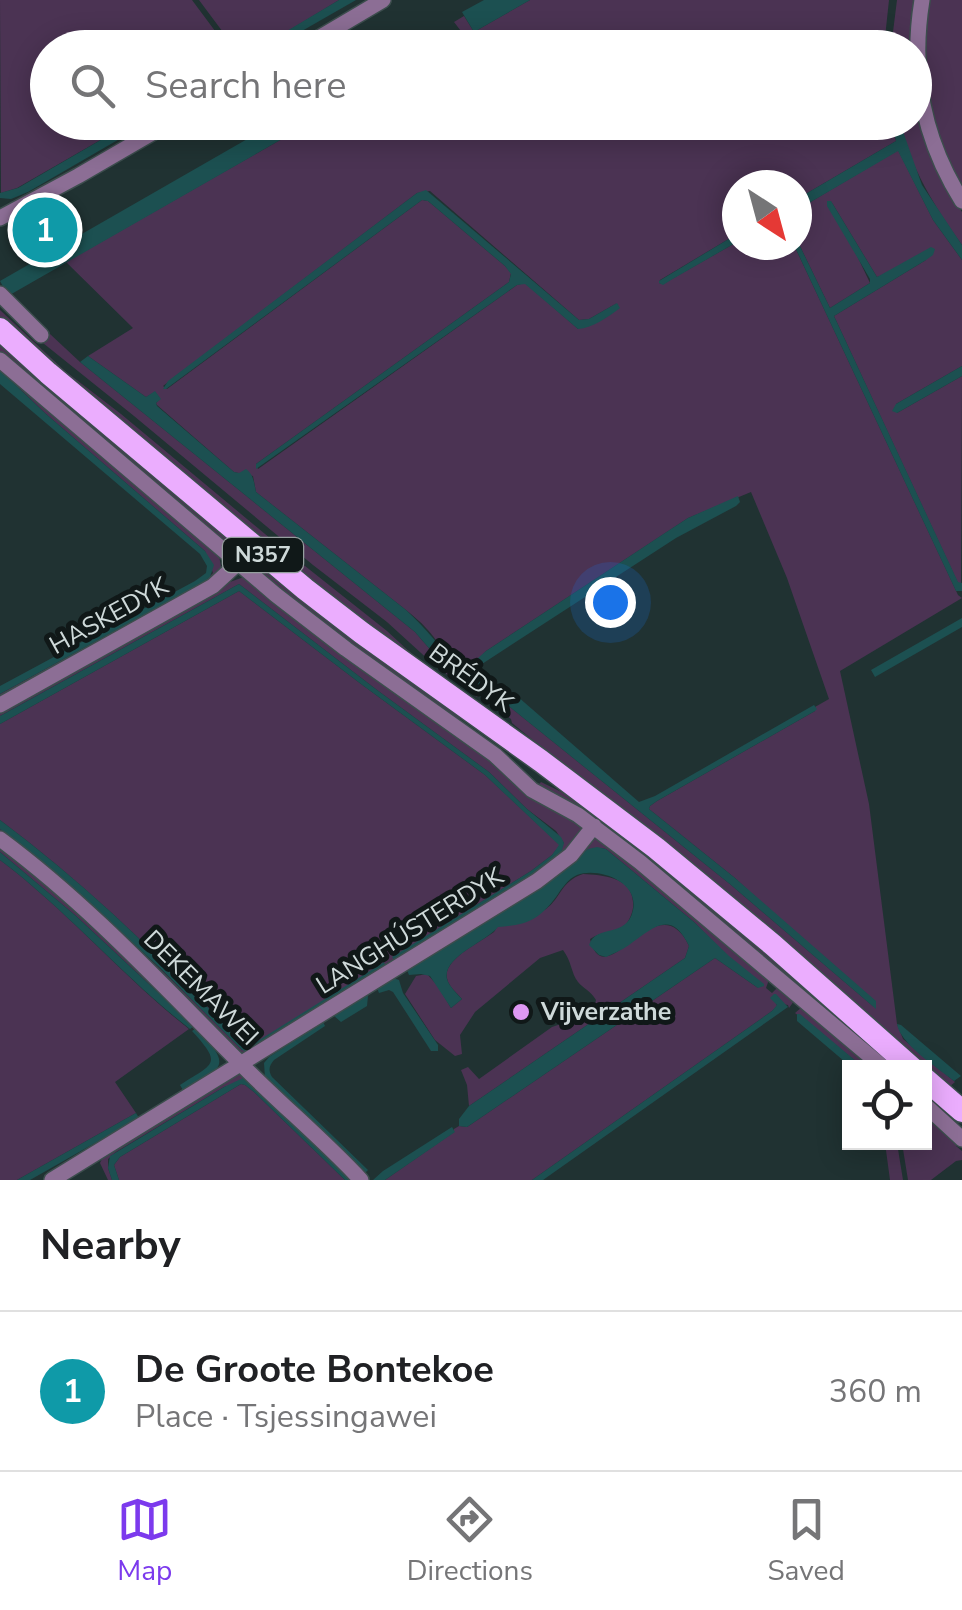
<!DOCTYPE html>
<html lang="en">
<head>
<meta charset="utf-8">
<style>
	:root { --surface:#fff; --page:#f6f6f6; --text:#202124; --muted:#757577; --line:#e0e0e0; --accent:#7c3aed }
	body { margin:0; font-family:"Nunito Sans",sans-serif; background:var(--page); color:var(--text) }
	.controls { position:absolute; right:30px; bottom:30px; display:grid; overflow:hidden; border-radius:0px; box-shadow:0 5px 25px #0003 }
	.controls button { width:90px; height:90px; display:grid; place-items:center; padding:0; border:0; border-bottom:2px solid var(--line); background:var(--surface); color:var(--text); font:50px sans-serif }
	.compass { position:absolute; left:722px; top:170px; width:90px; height:90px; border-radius:50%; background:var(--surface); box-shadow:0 5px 25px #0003; rotate:144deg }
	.you { position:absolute; left:610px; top:602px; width:35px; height:35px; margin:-25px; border:8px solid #fff; border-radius:50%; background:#1a73e8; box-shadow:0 0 0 15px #1a73e833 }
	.badge { display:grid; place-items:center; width:65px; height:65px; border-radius:50%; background:var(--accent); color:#fff; font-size:32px; font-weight:700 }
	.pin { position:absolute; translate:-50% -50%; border:5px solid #fff; box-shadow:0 2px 10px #0006 }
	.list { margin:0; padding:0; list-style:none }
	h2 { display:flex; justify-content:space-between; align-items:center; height:130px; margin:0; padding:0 40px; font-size:42px }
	h2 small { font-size:32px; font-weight:400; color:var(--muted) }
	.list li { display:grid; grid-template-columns:65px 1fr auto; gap:30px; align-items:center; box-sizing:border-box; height:160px; padding:0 40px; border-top:2px solid var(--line) }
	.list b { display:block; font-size:38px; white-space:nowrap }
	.list p { margin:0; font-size:32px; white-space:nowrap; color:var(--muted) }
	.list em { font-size:32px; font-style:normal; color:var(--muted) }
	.icon { flex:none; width:55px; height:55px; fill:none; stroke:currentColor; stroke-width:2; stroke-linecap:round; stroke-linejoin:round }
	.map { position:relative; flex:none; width:962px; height:1180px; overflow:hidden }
	.search { position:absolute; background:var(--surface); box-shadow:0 5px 25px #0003; left:30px; right:30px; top:30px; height:110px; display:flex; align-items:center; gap:25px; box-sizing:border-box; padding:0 35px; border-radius:55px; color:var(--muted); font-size:38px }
	.sheet { height:290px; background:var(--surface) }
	nav { display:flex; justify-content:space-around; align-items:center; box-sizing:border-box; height:140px; border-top:2px solid var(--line); background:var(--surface); font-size:28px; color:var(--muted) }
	nav a { display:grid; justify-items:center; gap:5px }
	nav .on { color:var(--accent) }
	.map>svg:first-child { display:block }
</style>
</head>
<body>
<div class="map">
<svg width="962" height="1180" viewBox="0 0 962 1180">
	<rect width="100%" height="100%" fill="#203232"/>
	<!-- green -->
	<path fill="#4b3353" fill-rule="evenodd" d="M0,0h192l35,47 -179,1v74l82,1 -113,65 -16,5z
		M199,0h140l-79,48 -26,-1z
		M530,0h359l-5,47 -430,1 13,-9 -13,-17 10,-6 10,16z
		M897,0h18l-5,47 -19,1z
		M928,0h34v188c-24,-43 -39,-91 -39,-141 0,-16 4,-32 5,-47z
		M915,103l15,53 14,28 18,28v33c-27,-38 -51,-76 -62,-122l14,-1z
		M310,123h582l4,18 -99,58v-14h-60v49l-77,46 -1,3 4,1 74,-42v3h57l164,350 4,3 -122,73 29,133 28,220 6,15 52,43 -7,6 -159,-139 -277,-226 -1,-4 -32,-25 -2,3 -45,-34 -45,-41 -74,-57 -179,-149 -91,-73 7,-9 30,28 335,270c32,37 46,52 91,72l225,181 144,123 -140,-130 -86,-69 1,-3 7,-5 158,-90v-4l14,-8 -42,-121 -36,-86 -63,26 -202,133 -9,10v4l-9,5c-18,-7 -28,-27 -42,-42 -6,-7 -13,-12 -20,-18l-150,-118 -3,-16 -19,-4 -77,-67 -1,-2 4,-4 -5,-7 -9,5 -58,-41 45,-28 -67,-66zM430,191l149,129 10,-1 28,-16 -39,26 -53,-46 -8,2 -259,184 -2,-5 253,-182 2,-9 -6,-7 -77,-65 -6,-1 -255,189 -4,-3 254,-193z
		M898,150l35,70 29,40v106l-66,38 1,9 65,-37 -1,208 -3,-1 -124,-267 92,-56 -49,17 -46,-76 39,82 -40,25 -33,-68v-30z
		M0,310l65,61 56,43 150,125 116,92 39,36 -53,-34 -373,-314z
		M0,339l463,376 -6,7 -136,-97 -321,-271z
		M0,366l219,189 2,12 -4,11 -217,123v-7l204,-112 9,-9 -8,-22 -159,-137 -46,-44z
		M244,577l328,239 12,14 -18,26 -170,108 -3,-4 -6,3 2,5 -148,88 -241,-222v-5c87,67 165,143 242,221l11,-6 -7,1 -5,-2c-74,-81 -153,-157 -241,-223v-96l239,-133 122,93 124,91 75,70 -8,10 -21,16 -138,86 146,-86 25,-28 -8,-12 -29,-22 -38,-37 -112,-82 -138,-106 -239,132v-7l227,-126z
		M541,782l47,23 314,262h-11l-355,-279z
		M591,837h9l170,140 -4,11 6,5 7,-7 15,15 -5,7 -1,-3 -12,-2 1,3 -5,5 -240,169h-147l69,-48v-3l5,-3 8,1 6,-4 242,-165 43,30 -64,-66 -88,-73c-22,-5 -43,19 -60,32z
		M0,843l50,39 144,144 -118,-110 -76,-64z
		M0,860c68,51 123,117 189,169l-74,53 21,31 -119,67h-17z
		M583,874c19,1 49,3 50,28 1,7 -2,16 -7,22 -9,9 -25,7 -36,15 15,61 67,-60 99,7l-4,12 -216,148 -2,-21 -6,-15 7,-3 11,12 73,-52 41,-14 3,-13c-5,-9 -12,-11 -18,-18 -7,-9 -6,-20 -15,-32l-23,8 -65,54 -15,23 2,19 -7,2 -20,-16 -30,-46 11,-18 11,-2 10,11 14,23 11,-9c-5,-6 -14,-13 -15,-21 -4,-19 34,-36 47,-46l3,-5c14,-6 38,-11 49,-18 15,-11 15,-28 37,-35z
		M802,1007l75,60h-14l-68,-54z
		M241,1074l8,3 102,103 -103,-100 -24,7 -108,65 -8,7v9l4,12h-4l-8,-17 5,-10 127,-78z
		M241,1084l4,1 9,7 91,88h-226l-5,-15 6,-8z
		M925,1110l32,32 -1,4 6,5v9l-6,1 -25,19h-23l-6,-37 22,-1z
		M885,1143h12l6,37h-13z"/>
	<!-- water -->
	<path fill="#1c5051" d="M339,0h17l-82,47h-14z
		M484,0h46l-56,32 -12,-20z
		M130,123h17l-119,69 -17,7 -11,-1v-5l18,-5z
		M275,123h35l-302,173 -8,-15z
		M892,123h8l22,62 40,60v15l-29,-40 -35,-69 -101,59v-11l99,-58z
		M426,190l153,130 10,-1 28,-16 3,5c-12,9 -27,20 -42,21l-53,-45 -8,1 -261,184v-5l253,-182 2,-8 -6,-8 -77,-65 -6,-1 -256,189h-3l5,-8 249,-188z
		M827,201h4l46,76 54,-30 4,2 -2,6 -7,5 -92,56 124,266 4,1v8h-6l-162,-346h3v-5l33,68 40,-25v-4l-43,-73z
		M737,234v8l-66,38 -8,5 -4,-2v-2z
		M88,356l58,41 9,-6 6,8 -5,4 1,3 77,66 5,1 7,-4c8,6 8,14 10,23l150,118c20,18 35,39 55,58l3,-1 5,7 48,22 122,106 16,-6 159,-91 3,4 -2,2 -158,90 -7,5 -1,3 86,69 141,123v8l-145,-124 -225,-181c-45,-20 -59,-35 -91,-72l-335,-270z
		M962,366v10l-65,37 -5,-2 4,-7z
		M0,370l46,44 159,137 9,14 -4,12 -6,5 -204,112v-8l195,-105 11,-8 1,-7 -7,-12 -200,-170z
		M738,496l2,6 -4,4 -60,32 -194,126 -5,1 1,-7 8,-7 182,-120 20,-13z
		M239,584l138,106 112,82 38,37 34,28 3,6 -3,11 -42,32 -124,75 -3,-4 139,-86 21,-16 7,-10 -74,-70 -124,-91 -122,-93 -239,133v-8z
		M962,618v9l-87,50 -4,-7z
		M0,820c88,66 166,141 241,223l5,2 7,-1 131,-82 2,5 -139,85 -5,-2 -82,-82 -106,-97 -54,-42z
		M597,847l9,2 88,73 35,34 35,28v2l-6,2 -43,-30 -242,165 -6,4 -8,-1v-7l10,-13 216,-148 4,-12c-18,-38 -37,-17 -60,-1 -7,5 -15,8 -23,12l-7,-2 -10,-10c8,-22 38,-6 44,-35 6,-28 -34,-43 -56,-35 -9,4 -15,13 -21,22 -18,24 -30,28 -58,30 -12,15 -56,30 -51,52 2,7 10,15 15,20l-11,9 -21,-32 -9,-2 -12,1 -2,-5 139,-89 42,-32z
		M0,852l76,64 118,110 -4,3c-67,-52 -122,-118 -190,-169z
		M393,978l6,2 4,13 35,52v6h-7l-38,-59 -4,-2 -10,3 -2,-5z
		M774,994h2l12,13 -245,173h-11l240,-169 5,-6 -7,-7z
		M364,996h4l-1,10 -26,16 -8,-7z
		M797,1014h3l63,53h-12l-54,-46z
		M323,1022l2,4 -51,34c-5,6 -6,10 -2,17l96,93 -4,4 -99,-96 -1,-15 5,-6z
		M897,1024l4,1 60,51 -7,5c-16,-13 -54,-37 -57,-57z
		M196,1028c36,38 29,38 -12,64l-4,-7c34,-22 43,-20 12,-54z
		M243,1078l5,2 103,100h-6l-91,-88 -9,-7 -4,-1 -121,73 -6,8 5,15h-7l-4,-12 2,-12 114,-69z
		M136,1113l3,5 -109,62h-13z
		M452,1127l3,5 -70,48h-12l10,-9z"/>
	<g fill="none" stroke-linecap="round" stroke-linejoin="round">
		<!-- street casing -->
		<g stroke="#3c4d4d" stroke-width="18">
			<path id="street" d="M922,0c-12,73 1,139 40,201
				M302,48l81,-48
				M0,218l78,-42 93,-54
				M0,294l41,41
				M0,360l276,235 70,54 149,106 37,35 46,25 62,47 244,206
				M0,705l213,-119 25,-23
				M0,839c89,66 162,146 240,224 39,40 83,76 121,117
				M924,1104l38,35
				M52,1180l485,-299 34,-26 23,-29"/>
		</g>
		<!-- primary casing -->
		<g stroke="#3c4d4d" stroke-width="25">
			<path id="primary" d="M0,329l48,44 257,216 57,44 179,128 115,87 117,97 139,123
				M924,1078l38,33"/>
		</g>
		<!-- street -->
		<use href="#street" stroke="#8c6e95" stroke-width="15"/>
		<!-- primary -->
		<use href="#primary" stroke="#ebadfe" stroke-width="22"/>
	</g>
	<!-- markers -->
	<circle fill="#de98f3" stroke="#101818" stroke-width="4" cx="521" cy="1012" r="10"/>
	<g text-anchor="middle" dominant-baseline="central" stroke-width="10" stroke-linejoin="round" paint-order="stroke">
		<!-- shield labels -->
		<rect fill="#101818" stroke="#959f9f" stroke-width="2.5" x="223" y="538" width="80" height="34" rx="8"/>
		<g font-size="22" font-weight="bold" fill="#ced9d9">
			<text x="263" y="555">N357</text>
		</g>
		<!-- street labels -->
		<g font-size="25" fill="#ced9d9" stroke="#101818">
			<text transform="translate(109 616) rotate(-29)">HASKEDYK</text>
			<text transform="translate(471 678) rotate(36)">BRÉDYK</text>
			<text transform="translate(410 931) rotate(-32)">LANGHÚSTERDYK</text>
			<text transform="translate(201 988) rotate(45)">DEKEMAWEI</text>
		</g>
		<!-- poi labels -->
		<g font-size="25" font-weight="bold" fill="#ced9d9" stroke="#101818" text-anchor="start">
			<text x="541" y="1012">Vijverzathe</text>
		</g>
	</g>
</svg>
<div class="controls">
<button><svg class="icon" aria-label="locate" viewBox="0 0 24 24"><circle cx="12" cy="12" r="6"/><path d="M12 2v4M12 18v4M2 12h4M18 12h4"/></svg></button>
</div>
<svg class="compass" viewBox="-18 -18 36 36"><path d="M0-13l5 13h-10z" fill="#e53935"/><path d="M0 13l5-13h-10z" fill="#757577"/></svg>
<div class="you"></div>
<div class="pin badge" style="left:45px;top:230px;background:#0f9aa8">1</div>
<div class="search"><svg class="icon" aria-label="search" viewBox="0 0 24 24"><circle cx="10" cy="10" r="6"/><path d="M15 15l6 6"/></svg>Search here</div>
</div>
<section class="sheet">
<h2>Nearby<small></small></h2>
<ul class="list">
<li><span class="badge" style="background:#0f9aa8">1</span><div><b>De Groote Bontekoe</b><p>Place · Tsjessingawei</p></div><em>360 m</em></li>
</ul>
</section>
<nav>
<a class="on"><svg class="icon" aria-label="map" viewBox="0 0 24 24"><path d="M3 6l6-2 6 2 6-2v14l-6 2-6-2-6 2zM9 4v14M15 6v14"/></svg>Map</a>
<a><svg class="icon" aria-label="directions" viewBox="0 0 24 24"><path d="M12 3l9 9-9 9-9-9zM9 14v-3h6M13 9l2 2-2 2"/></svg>Directions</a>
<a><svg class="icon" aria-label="saved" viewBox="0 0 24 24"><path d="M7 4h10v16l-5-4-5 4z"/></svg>Saved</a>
</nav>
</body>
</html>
